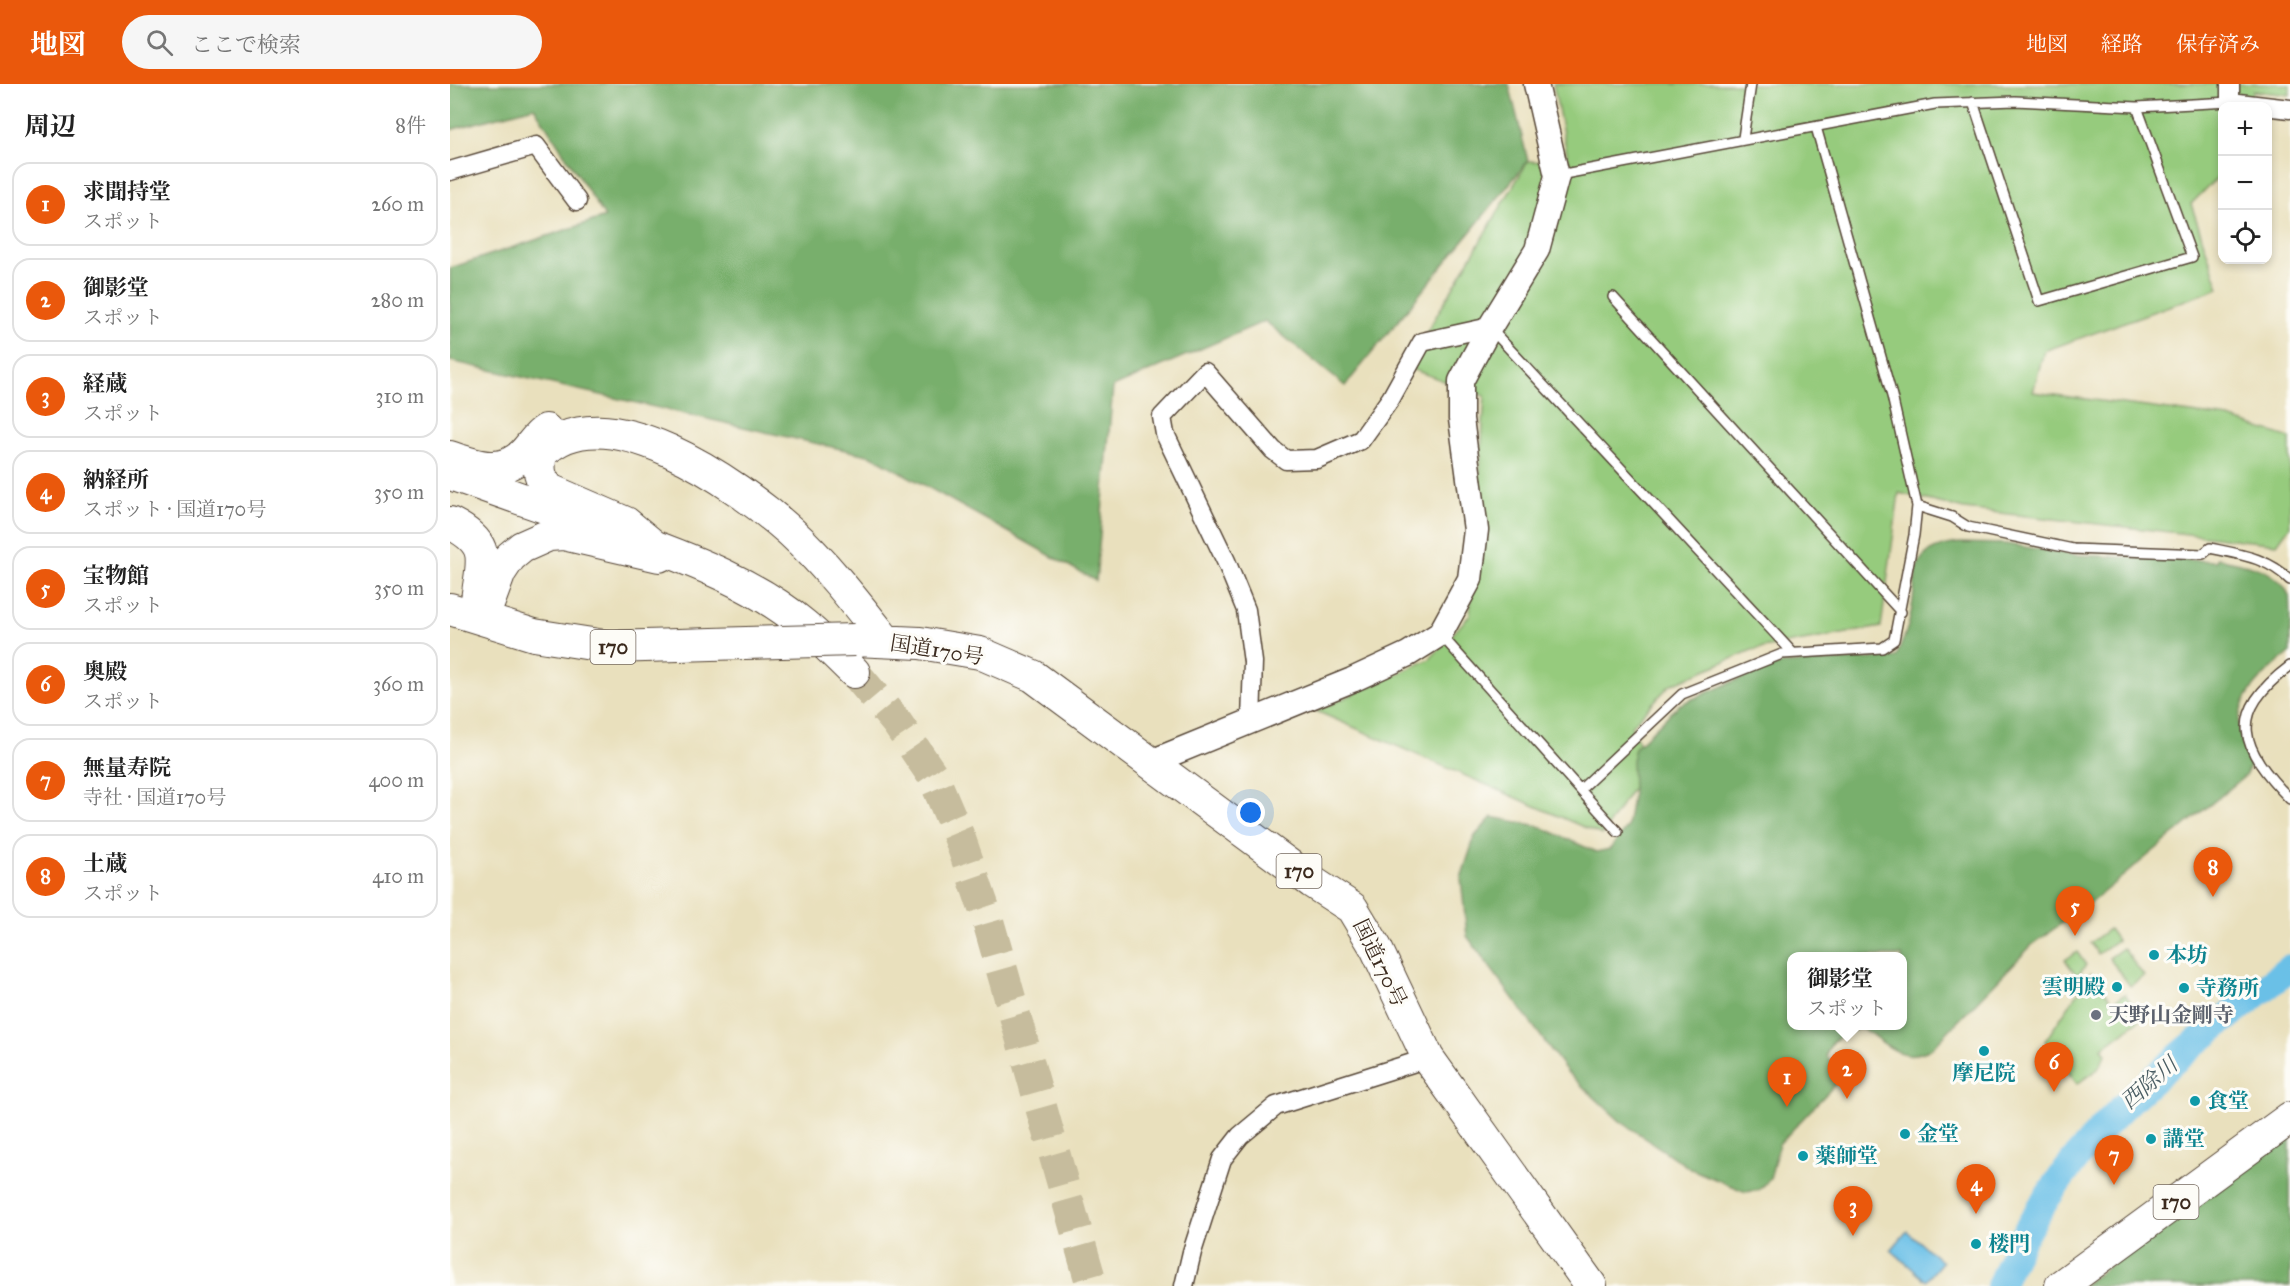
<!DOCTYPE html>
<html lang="ja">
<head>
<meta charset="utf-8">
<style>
	:root { --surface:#fff; --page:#f6f6f6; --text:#222; --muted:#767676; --line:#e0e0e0; --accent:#ea580c }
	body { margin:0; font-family:"IM FELL Great Primer","Noto Serif JP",serif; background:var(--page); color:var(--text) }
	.controls { position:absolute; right:18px; top:18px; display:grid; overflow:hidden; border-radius:12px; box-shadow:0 3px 9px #0003 }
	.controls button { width:54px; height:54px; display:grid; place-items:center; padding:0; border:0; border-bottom:2px solid var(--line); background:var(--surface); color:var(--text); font:30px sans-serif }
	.you { position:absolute; left:801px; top:729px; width:21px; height:21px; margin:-15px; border:4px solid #fff; border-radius:50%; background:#1a73e8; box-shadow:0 0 0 9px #1a73e833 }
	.badge { display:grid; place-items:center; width:39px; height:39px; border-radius:50%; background:var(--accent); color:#fff; font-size:20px; font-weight:700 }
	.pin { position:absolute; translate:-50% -50px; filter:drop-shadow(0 2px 3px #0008) }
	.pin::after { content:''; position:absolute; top:32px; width:21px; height:18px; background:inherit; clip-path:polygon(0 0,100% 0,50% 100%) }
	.popup { position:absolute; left:1337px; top:868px; width:120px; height:78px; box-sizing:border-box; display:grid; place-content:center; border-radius:12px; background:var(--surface); filter:drop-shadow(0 2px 4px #0005); font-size:20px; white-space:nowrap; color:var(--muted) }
	.popup b { font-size:22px; color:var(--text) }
	.popup::after { content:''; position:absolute; left:50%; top:100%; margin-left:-12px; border:12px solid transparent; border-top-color:var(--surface) }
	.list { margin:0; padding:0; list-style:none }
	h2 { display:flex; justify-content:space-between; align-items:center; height:78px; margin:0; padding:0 24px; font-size:26px }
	h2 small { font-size:20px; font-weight:400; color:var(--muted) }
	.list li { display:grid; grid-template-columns:39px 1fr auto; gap:18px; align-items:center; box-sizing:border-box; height:84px; margin:0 12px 12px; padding:0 12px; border:2px solid var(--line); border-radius:18px }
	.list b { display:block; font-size:22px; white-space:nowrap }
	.list p { margin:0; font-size:20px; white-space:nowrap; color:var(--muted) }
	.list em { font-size:20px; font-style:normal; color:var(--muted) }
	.icon { flex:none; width:33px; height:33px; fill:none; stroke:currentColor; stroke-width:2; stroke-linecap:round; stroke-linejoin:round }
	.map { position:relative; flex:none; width:1840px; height:1202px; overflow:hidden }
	header { display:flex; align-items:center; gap:36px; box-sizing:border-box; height:84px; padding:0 30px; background:var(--accent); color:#fff }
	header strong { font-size:28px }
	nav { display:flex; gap:33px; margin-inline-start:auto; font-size:21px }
	.search { width:420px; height:54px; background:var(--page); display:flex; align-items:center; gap:15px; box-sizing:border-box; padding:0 21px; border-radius:33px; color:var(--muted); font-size:22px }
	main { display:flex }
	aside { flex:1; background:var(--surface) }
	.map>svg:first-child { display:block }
</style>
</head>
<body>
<header>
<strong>地図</strong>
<div class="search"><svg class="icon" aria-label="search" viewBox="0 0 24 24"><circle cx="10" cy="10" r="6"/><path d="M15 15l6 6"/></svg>ここで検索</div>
<nav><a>地図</a><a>経路</a><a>保存済み</a></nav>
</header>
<main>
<aside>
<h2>周辺<small>8件</small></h2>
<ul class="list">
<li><span class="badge">1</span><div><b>求聞持堂</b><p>スポット</p></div><em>260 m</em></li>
<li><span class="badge">2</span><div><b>御影堂</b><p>スポット</p></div><em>280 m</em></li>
<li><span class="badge">3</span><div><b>経蔵</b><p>スポット</p></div><em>310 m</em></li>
<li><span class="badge">4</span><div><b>納経所</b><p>スポット · 国道170号</p></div><em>350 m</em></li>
<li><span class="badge">5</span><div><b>宝物館</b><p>スポット</p></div><em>350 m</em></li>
<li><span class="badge">6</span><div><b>奥殿</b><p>スポット</p></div><em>360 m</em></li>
<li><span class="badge">7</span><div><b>無量寿院</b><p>寺社 · 国道170号</p></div><em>400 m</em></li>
<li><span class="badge">8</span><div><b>土蔵</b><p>スポット</p></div><em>410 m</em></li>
</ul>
</aside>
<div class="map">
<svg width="1840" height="1202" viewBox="0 0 1840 1202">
	<rect width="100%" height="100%" fill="#fdfcf7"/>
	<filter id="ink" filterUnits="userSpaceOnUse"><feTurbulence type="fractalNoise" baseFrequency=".0167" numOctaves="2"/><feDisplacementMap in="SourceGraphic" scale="12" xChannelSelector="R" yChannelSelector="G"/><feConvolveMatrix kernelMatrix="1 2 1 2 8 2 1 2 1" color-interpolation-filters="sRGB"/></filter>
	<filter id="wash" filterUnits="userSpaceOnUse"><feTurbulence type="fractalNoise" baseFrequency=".008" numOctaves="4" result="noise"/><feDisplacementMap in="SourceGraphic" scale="24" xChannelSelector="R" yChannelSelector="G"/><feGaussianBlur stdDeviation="1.35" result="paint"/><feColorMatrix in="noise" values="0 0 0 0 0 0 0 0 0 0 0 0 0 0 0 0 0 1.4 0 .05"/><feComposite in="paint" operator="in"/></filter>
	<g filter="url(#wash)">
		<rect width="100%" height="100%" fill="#e9e0bd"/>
		<!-- green -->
		<path fill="#96cb7d" stroke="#687a4e" stroke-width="1.5" d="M1103,0h737v11l-37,-4 -3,15h-28v67l-31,31 28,84 -175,63 -11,41 196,26 61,20v88l-13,18 -313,-35 -65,-16 -18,134 -129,23 -82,35 -39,41 18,37 -47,72 -286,-124 114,-52 40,-44 15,-219 -79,-29 122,-206 41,2z
			M1659,845l8,11 -19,14 -8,-11z
			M1673,864l21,28 -14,10 -21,-28z
			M1627,868l9,13 -9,11 -12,-16z
			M1641,889l22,29 12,-8 17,24 -40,30 4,6 -8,15 -21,15 -32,-43z"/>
		<!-- forest -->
		<path fill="#78af6c" stroke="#5a6c45" stroke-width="1.5" fill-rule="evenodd" d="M0,0h1059l19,77 -183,225 -80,-65 -152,66 -17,194 -224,-125 -422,-95v-93l155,-51 -71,-110 -84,23z
			M1509,459l47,1 69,11 141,6 1,-3c25,5 62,10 72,38 1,12 1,43 1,57 -41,33 -68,59 -39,111l-6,12 -150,123 -63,46 -100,103c-29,17 -45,-3 -69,-20 -15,2 -34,11 -37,28l14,15 1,7 -62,66 -9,35 -11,11 -13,2 -55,-23 -71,-48 -52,-48 -101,-137 -6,-58 14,-42 17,-19 47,9 57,26 14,-3 17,-22 6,-35 -1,-32 3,-12 44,-43 55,-24 47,-17 115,-7c6,-14 13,-30 15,-44 8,-39 -5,-64 48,-70zM1452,872v70h-110v-70z
			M1840,1049v153h-208z"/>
		<!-- water -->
		<path fill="#6ac0e7" stroke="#527582" stroke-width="1.5" d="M1457,1147l35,31 -16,19 -35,-31z"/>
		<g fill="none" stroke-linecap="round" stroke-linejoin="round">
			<!-- river -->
			<path stroke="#6ac0e7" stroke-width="28" d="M1550,1202c59,-146 171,-224 290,-318"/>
		</g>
	</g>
	<g filter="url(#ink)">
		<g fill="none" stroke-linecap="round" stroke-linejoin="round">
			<!-- highway-tunnel -->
			<path stroke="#c6bc9d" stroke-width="32" stroke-dasharray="32 16" stroke-linecap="butt" d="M404,588l43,51 36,53 27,63 26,75 106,372"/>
			<!-- lane casing -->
			<g stroke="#554536" stroke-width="12">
				<path id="lane" d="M1523,18l66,199 153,-44 -55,-150
					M1293,54l8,-54
					M1109,91l376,-71 80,-3 122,6 93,-5
					M1163,213l288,315
					M1040,244l303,325
					M1467,422l35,11 16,10 105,22 130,5 7,-6c29,6 59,10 80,32
					M991,551l177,197
					M1840,582c-64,48 -50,82 0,133
					M1131,705l101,-95 100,-40 100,-6 12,-8 20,-105 3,-29 -25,-110 -76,-269"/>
			</g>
			<!-- street casing -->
			<g stroke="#554536" stroke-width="21">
				<path id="street" d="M1780,0v18l60,7
					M0,87l86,-25 41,55
					M801,637l2,-59 -7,-52 -20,-49 -61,-127 -3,-17 43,-45 68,78 13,10 31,-1 44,-19 30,-42 31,-56 68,-15
					M734,1202l8,-34 30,-93 18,-23 36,-30 152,-48"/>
			</g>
			<!-- secondary casing -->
			<g stroke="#554536" stroke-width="27">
				<path id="secondary" d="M701,678l201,-82 56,-26 32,-20 30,-55 6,-49 -15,-111v-38l29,-54 47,-77 20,-74 -21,-92"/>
			</g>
			<!-- highway casing -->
			<g stroke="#554536" stroke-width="34">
				<path id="highway" d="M0,373c26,9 53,19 74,-4 8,-8 12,-17 22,-23
					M6,392l117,41
					M0,439c44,22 31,39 27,78
					M187,456c57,21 120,45 167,85 18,15 34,31 50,47
					M205,463l-29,-24 -76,-33c-11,-12 -12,-20 -9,-36 62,-66 197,31 249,77 35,32 66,72 96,110
					M0,525l84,26 77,12 170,-5
					M27,531l9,-5 14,-38 10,-15 12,-10 27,-12 14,-1 96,22
					M405,556l65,3 60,10 53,23 279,206 40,26 24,40 52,110 163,228
					M1611,1202l229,-168"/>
			</g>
			<!-- lane -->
			<use href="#lane" stroke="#fff" stroke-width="9"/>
			<!-- street -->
			<use href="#street" stroke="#fff" stroke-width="18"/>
			<!-- secondary -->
			<use href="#secondary" stroke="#fff" stroke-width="24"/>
			<!-- highway -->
			<use href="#highway" stroke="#fff" stroke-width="32"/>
			<!-- highway-bridge casing -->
			<g stroke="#554536" stroke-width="34" stroke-linecap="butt">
				<path id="highway-bridge" d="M331,558l74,-2"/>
			</g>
			<!-- highway-bridge -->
			<use href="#highway-bridge" stroke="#fff" stroke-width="32"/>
		</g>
	</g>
	<!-- markers -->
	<g fill="#0f9aa8" stroke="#fdfcf7" stroke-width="2">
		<circle cx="1704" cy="871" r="6"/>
		<circle cx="1667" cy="903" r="6"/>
		<circle cx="1734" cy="904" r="6"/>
		<circle cx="1534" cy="967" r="6"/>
		<circle cx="1745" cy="1017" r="6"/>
		<circle cx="1455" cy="1050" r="6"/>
		<circle cx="1701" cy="1055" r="6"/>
		<circle cx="1353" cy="1072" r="6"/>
		<circle cx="1526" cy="1160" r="6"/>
	</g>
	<circle fill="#6b7280" stroke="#fdfcf7" stroke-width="2" cx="1646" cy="931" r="6"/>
	<g text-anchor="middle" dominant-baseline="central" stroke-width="6" stroke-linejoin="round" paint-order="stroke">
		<!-- shield labels -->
		<g fill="#fdfcf7" stroke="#75695f" stroke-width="1.5">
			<rect x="140.5" y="546" width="45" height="34" rx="4.5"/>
			<rect x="826.5" y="770" width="45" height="34" rx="4.5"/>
			<rect x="1703.5" y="1101" width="45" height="34" rx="4.5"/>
		</g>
		<g font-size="20" font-weight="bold" fill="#3b2a1e">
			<text x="163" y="563">170</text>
			<text x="849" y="787">170</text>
			<text x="1726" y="1118">170</text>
		</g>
		<!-- street labels -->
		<g font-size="21" fill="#3b2a1e" stroke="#fdfcf7">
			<text transform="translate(487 566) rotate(9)">国道170号</text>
			<text transform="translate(930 879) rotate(64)">国道170号</text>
		</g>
		<!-- culture labels -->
		<g font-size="21" font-weight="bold" fill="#0d838f" stroke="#fdfcf7" text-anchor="start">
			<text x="1716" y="871">本坊</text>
			<text x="1655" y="903" text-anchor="end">雲明殿</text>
			<text x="1746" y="904">寺務所</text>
			<text x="1534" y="989" text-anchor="middle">摩尼院</text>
			<text x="1757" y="1017">食堂</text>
			<text x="1467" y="1050">金堂</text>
			<text x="1713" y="1055">講堂</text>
			<text x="1365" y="1072">薬師堂</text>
			<text x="1538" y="1160">楼門</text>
		</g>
		<!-- worship labels -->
		<g font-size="21" font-weight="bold" fill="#5b616d" stroke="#fdfcf7" text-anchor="start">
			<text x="1658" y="931">天野山金剛寺</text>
		</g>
		<!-- water labels -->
		<g font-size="22" font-style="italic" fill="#4b5e64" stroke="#fdfcf7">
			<text transform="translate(1699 999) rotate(-41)">西除川</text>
		</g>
	</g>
</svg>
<div class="controls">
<button>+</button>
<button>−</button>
<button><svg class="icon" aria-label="locate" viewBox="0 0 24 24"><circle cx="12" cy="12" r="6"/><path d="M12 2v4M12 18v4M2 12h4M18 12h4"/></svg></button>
</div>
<div class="you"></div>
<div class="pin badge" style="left:1337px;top:1023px">1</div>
<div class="pin badge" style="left:1397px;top:1015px">2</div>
<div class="popup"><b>御影堂</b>スポット</div>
<div class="pin badge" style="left:1403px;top:1152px">3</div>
<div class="pin badge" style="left:1526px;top:1130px">4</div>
<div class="pin badge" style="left:1625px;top:852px">5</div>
<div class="pin badge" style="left:1604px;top:1008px">6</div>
<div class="pin badge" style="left:1664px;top:1101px">7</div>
<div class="pin badge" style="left:1763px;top:813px">8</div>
</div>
</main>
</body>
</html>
